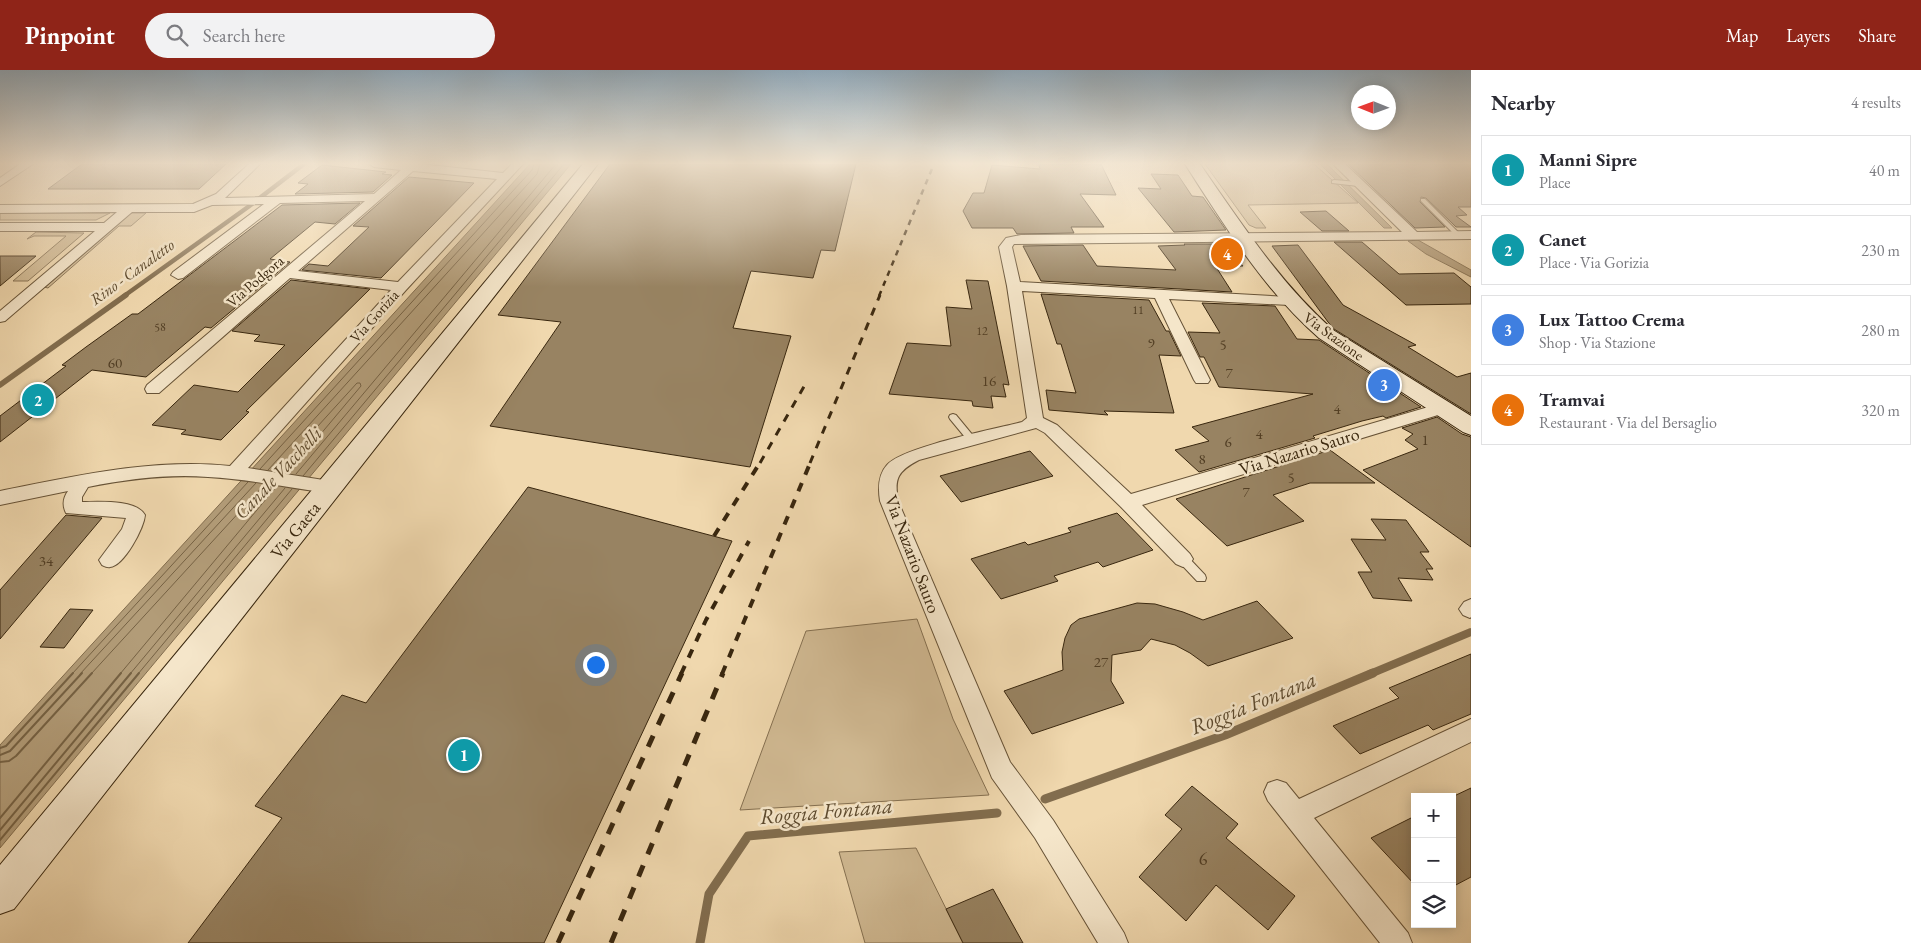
<!DOCTYPE html>
<html lang="en">
<head>
<meta charset="utf-8">
<style>
	:root { --surface:#fff; --page:#f2f2f3; --text:#2b2b33; --muted:#7c7c81; --line:#e1e1e2; --accent:#8f2418 }
	body { margin:0; font-family:"EB Garamond",serif; background:var(--page); color:var(--text) }
	.controls { position:absolute; right:15px; bottom:15px; display:grid; overflow:hidden; border-radius:0px; box-shadow:0 2px 12px #0003 }
	.controls button { width:45px; height:45px; display:grid; place-items:center; padding:0; border:0; border-bottom:1px solid var(--line); background:var(--surface); color:var(--text); font:25px sans-serif }
	.compass { position:absolute; left:1351px; top:15px; width:45px; height:45px; border-radius:50%; background:var(--surface); box-shadow:0 2px 12px #0003; rotate:271deg }
	.you { position:absolute; left:595px; top:594px; width:18px; height:18px; margin:-12px; border:4px solid #fff; border-radius:50%; background:#1a73e8; box-shadow:0 0 0 8px #1a73e833 }
	.badge { display:grid; place-items:center; width:32px; height:32px; border-radius:50%; background:var(--accent); color:#fff; font-size:16px; font-weight:700 }
	.pin { position:absolute; translate:-50% -50%; border:2px solid #fff; box-shadow:0 1px 5px #0006 }
	.list { margin:0; padding:0; list-style:none }
	h2 { display:flex; justify-content:space-between; align-items:center; height:65px; margin:0; padding:0 20px; font-size:21px }
	h2 small { font-size:16px; font-weight:400; color:var(--muted) }
	.list li { display:grid; grid-template-columns:32px 1fr auto; gap:15px; align-items:center; box-sizing:border-box; height:70px; margin:0 10px 10px; padding:0 10px; border:1px solid var(--line); border-radius:0px }
	.list b { display:block; font-size:19px; white-space:nowrap }
	.list p { margin:0; font-size:16px; white-space:nowrap; color:var(--muted) }
	.list em { font-size:16px; font-style:normal; color:var(--muted) }
	.icon { flex:none; width:28px; height:28px; fill:none; stroke:currentColor; stroke-width:2; stroke-linecap:round; stroke-linejoin:round }
	.map { position:relative; flex:none; width:1471px; height:873px; overflow:hidden }
	header { display:flex; align-items:center; gap:30px; box-sizing:border-box; height:70px; padding:0 25px; background:var(--accent); color:#fff }
	header strong { font-size:24px }
	nav { display:flex; gap:28px; margin-inline-start:auto; font-size:18px }
	.search { width:350px; height:45px; background:var(--page); display:flex; align-items:center; gap:12px; box-sizing:border-box; padding:0 18px; border-radius:28px; color:var(--muted); font-size:19px }
	main { display:flex }
	aside { flex:1; background:var(--surface) }
	.map>svg:first-child { display:block }
</style>
</head>
<body>
<header>
<strong>Pinpoint</strong>
<div class="search"><svg class="icon" aria-label="search" viewBox="0 0 24 24"><circle cx="10" cy="10" r="6"/><path d="M15 15l6 6"/></svg>Search here</div>
<nav><a>Map</a><a>Layers</a><a>Share</a></nav>
</header>
<main>
<div class="map">
<svg width="1471" height="873" viewBox="0 0 1471 873">
	<rect width="100%" height="100%" fill="#f0d8ae"/>
	<filter id="stains"><feTurbulence type="fractalNoise" baseFrequency=".004" numOctaves="4"/><feColorMatrix values="0 0 0 0 .2 0 0 0 0 .09 0 0 0 0 .02 0 0 0 .5 -.17"/></filter>
	<radialGradient id="worn" r=".72"><stop offset=".6" stop-color="#630" stop-opacity="0"/><stop offset="1" stop-color="#630" stop-opacity=".3"/></radialGradient>
	<!-- green -->
	<path fill="#d1ba93" stroke="#857051" d="M1205,94h109l44,39 -110,2 18,23h-10l-7,-3z
		M0,143h110l-14,7h-96z
		M131,143h15l-15,13h-12l-71,62 -4,-1z
		M36,162l48,1 -56,48h-15l53,-45h-32l-7,3z
		M917,549l36,100 36,76 -249,15 66,-179z
		M916,778l47,95h-98l-26,-91z"/>
	<!-- water -->
	<path fill="#b29c78" stroke="#826d4e" d="M530,94h41l-571,684v-103z
		M1320,94h7l65,64h-8z
		M1418,170l53,30v7l-45,-23 -18,-13z"/>
	<g fill="none" stroke-linecap="round" stroke-linejoin="round">
		<!-- shore-far1 -->
		<path stroke="#766244" stroke-width="1" d="M260,399l272,-299 2,-6
			M268,400l269,-296 3,-10
			M277,401l80,-88h3l1,3 -73,87
			M296,404l260,-310
			M303,406l261,-312
			M72,604l176,-192
			M80,604l176,-191
			M91,604l174,-190
			M120,604l157,-188
			M130,604l155,-186
			M138,604l154,-185"/>
		<!-- shore -->
		<path stroke="#766244" stroke-width="2" d="M0,678l6,-2 67,-73
			M0,685l10,-4 72,-78
			M0,692l9,-1 7,-5 76,-83
			M0,748l121,-145
			M0,760l131,-157
			M0,770l139,-167"/>
		<!-- stream-far3 -->
		<path stroke="#826d4e" stroke-width="4.5" d="M124,226l124,-89 56,-43"/>
		<!-- stream-far2 -->
		<path stroke="#826d4e" stroke-width="5.5" d="M0,315l126,-90"/>
		<!-- stream-far1 -->
		<path stroke="#826d4e" stroke-width="8" d="M1370,604l101,-42"/>
		<!-- stream -->
		<path stroke="#826d4e" stroke-width="9" d="M1045,729l180,-64 148,-62
			M700,873l9,-49 39,-58 249,-23"/>
	</g>
	<!-- building -->
	<path fill="#988362" stroke="#39270f" d="M82,94h144l-27,25h-151z
		M610,94h246l-21,87 -14,-1 -8,28 -62,-7 -18,57 58,8 -41,131 -260,-41 71,-104 -63,-7z
		M1039,94h62l15,31 -36,-1 24,33h-33l3,6 -57,1 -4,-6h-41l-9,-17 10,-18h11l8,-28 48,4z
		M1348,94h123v43h-13l9,8 -11,1 15,11h-15l-30,-29 -5,-1 -1,5 25,25 -30,1z
		M322,95l64,7 -4,2 10,1 -19,17 -78,2 13,-10 -10,-1z
		M1151,104l27,1 14,21 11,1 23,33 -52,2 -36,-44 23,1z
		M409,107l65,6 -93,95 -79,-8 7,-6 19,2 41,-39 -16,-1z
		M360,133l-25,21 -20,-2 -45,37 20,3 -79,66 -6,-1 -59,50 -54,-7 -92,72v-26l66,-50 -4,-1 24,-18 46,-33h6l144,-109z
		M1326,141l23,20h-27l-22,-19z
		M1334,172h28l37,32 55,-1 17,14v17l-65,1z
		M1184,174h39l20,22 -27,1 16,25 -191,-11 -18,-35 60,-1 14,21 79,4 -18,-24 27,-1z
		M1298,175l45,60 73,40 -8,2 49,30 14,-4v41l-137,-85 -6,-7 -56,-76z
		M0,186h36l-36,30z
		M291,210l79,9 -124,122 3,1 -28,28 -40,-6 5,-4 -34,-5 42,-40 44,7 47,-47 -31,-4 6,-6 -28,-4z
		M966,210l22,1 21,104 -6,-1 3,13 -15,-1 2,12 -20,-2 -1,-5 -83,-7 18,-51 44,3 -5,-39 26,2z
		M1041,224l108,6 17,31h3l12,25 -22,-1 15,58 -70,-2 4,4 -59,-5 -3,-20 30,3 -15,-49h-4z
		M1202,233l73,3 22,33 22,1 102,67 -35,11 -3,-2 -21,5 -49,15 2,2 -116,34 -24,-22 34,-9 -17,-14 121,-33 -94,-7 -15,-30h-4l-12,-25 32,1z
		M1437,347l25,17 9,3v110l-108,-77 55,-21 -13,-9 8,-6 -11,-6z
		M1330,380l45,33h-65l-37,12 31,26 -77,25 -51,-47z
		M1030,381l23,25 -92,26 -21,-26z
		M528,417l204,54 -188,402h-356l94,-125 -27,-12 87,-111 24,8z
		M1117,443l36,37 -50,17 -5,-5 -44,14 4,5 -57,18 -30,-40 54,-17 3,3 43,-13 -3,-4z
		M66,445l36,3 -102,121v-49z
		M1371,449l35,1 23,32h-9l13,17h-7l7,11 -35,-2 14,23 -39,-3 -15,-26h14l-21,-33 35,1z
		M1257,531l36,37 -85,28 -18,-13 -15,-8 -24,-6 -10,11 -29,5 -1,26 13,22 -92,31 -28,-43 59,-21 -1,-18 3,-14 6,-13 8,-6 58,-16 18,1 28,8 20,8z
		M70,539l23,1 -29,38 -24,-1z
		M1471,584v60l-38,16 -5,-5 -68,29 -27,-28 66,-28 -10,-10z
		M1192,716l46,38 -12,14 69,58 -27,34 -52,-45 -30,36 -47,-44 43,-48 -17,-14z
		M1471,718v89l-19,10v-90z
		M1415,746v69l-44,-47z
		M993,819l30,54h-60l-17,-34z"/>
	<g fill="none" stroke-linecap="round" stroke-linejoin="round">
		<!-- lane casing -->
		<g stroke="#675337" stroke-width="2">
			<path id="lane" d="M1334,110l24,2 3,2 -3,2 -26,-3v-2z
				M1421,129h4l35,35v2h-4l-35,-35z
				M953,344l3,1 19,23 2,2 -2,2h-6l-19,-23 -1,-2 1,-2z
				M1183,485l4,1 18,19 1,3 -1,3h-8l-18,-19 -1,-3 1,-3z"/>
		</g>
		<!-- street casing -->
		<g stroke="#675337" stroke-width="2">
			<path id="street" d="M20,94h13l-33,22v-8z
				M249,94h11l-35,34 149,-4 27,-24 -27,-3 -5,-3h51l83,9 9,-9h11l-117,126 -158,178 82,13 6,1 3,5 -3,5 -6,1c-41,-5 -81,-14 -122,-16 -40,-3 -80,2 -120,10l-6,10v5c17,0 54,-3 63,13 -1,13 -21,51 -35,52 -2,1 -6,-1 -8,-2l-3,-5 23,-31 4,-11 -60,-5c-4,-8 -3,-15 2,-22l-68,14v-14c76,-15 152,-33 230,-25l161,-176 -101,-12 -131,115h-12l-2,-4 2,-4 218,-184 -85,2 -97,75 -5,1 -7,-4 2,-3 91,-68 -52,1 -18,7h-62l-127,109 -5,1v-11l95,-80h-95v-8h104l13,-11 -117,1v-8l193,-1 23,-10zM413,101l84,8 -99,103 -100,-11z
				M1333,94h12l72,68 54,-1v8l-457,5 -2,3 8,35 269,15 5,1 2,3 -2,3 -5,1 -120,-6 41,81 -2,3h-12l-2,-3 -39,-82 -133,-7 21,127 14,7 74,69 311,-91 6,1 2,4 -2,4 -306,93 48,49 3,5 -3,5 -7,3 -7,-3 -55,-57 -76,-74 -9,-5 -117,32c-21,11 -25,18 -21,41l112,261 43,58 71,113 4,10h-30l-63,-105 -43,-60 -112,-277c-2,-13 -2,-26 7,-36 15,-18 108,-36 135,-43l5,-4 -20,-132 -8,-39 7,-9 15,-3 381,-3z
				M1471,529v18l-1,1 -7,-3 -4,-6 5,-7z
				M1471,649v23l-157,76 94,115 4,10h-32l-112,-142 -4,-9 4,-9 9,-3 9,3 13,16z"/>
		</g>
		<!-- secondary casing -->
		<g stroke="#39270f" stroke-width="2">
			<path id="secondary" d="M583,94h15l-584,745 -14,5v-49z
				M1185,94h15c41,59 79,118 133,166l138,86v19l-8,-3 -144,-94c-56,-49 -94,-112 -134,-174z"/>
		</g>
		<!-- lane -->
		<use href="#lane" fill="#f5e6ca" fill-rule="evenodd"/>
		<!-- street -->
		<use href="#street" fill="#f5e6ca" fill-rule="evenodd"/>
		<!-- secondary -->
		<use href="#secondary" fill="#f5e6ca" fill-rule="evenodd"/>
		<!-- rail-far3 -->
		<path stroke="#39270f" stroke-width="2.5" stroke-dasharray="5.5 5.5" stroke-linecap="butt" d="M879,226l55,-132"/>
		<!-- rail-far2 -->
		<path stroke="#39270f" stroke-width="3" stroke-dasharray="8 8" stroke-linecap="butt" d="M760,393l46,-80
			M810,393l70,-168"/>
		<!-- rail-far1 -->
		<path stroke="#39270f" stroke-width="4" stroke-dasharray="9 9" stroke-linecap="butt" d="M714,466l47,-75
			M681,604l25,-54 43,-79
			M722,604l89,-213"/>
		<!-- rail -->
		<path stroke="#39270f" stroke-width="5" stroke-dasharray="12 12" stroke-linecap="butt" d="M558,873l124,-270
			M611,873l112,-270"/>
	</g>
	<!-- sky -->
	<linearGradient id="sky" x2="0" y2="1"><stop stop-color="#92aabb"/><stop offset="0.43" stop-color="#f8eddb"/><stop offset="1" stop-color="#f8eddb" stop-opacity="0"/></linearGradient>
	<rect width="1471" height="217" fill="url(#sky)"/>
	<g text-anchor="middle" dominant-baseline="central" stroke-width="5" stroke-linejoin="round" paint-order="stroke">
		<!-- far-number labels -->
		<g font-size="12" fill="#513e24">
			<text x="1138" y="240">11</text>
			<text x="160" y="257">58</text>
			<text x="982" y="261">12</text>
		</g>
		<!-- far-street labels -->
		<g font-size="15" fill="#39270f" stroke="#f5e6ca">
			<text transform="translate(255 211) rotate(-41)">Via Podgora</text>
			<text transform="translate(374 246) rotate(-48)">Via Gorizia</text>
			<text transform="translate(1334 266) rotate(36)">Via Stazione</text>
		</g>
		<!-- number labels -->
		<g font-size="15" fill="#513e24">
			<text x="1151" y="272">9</text>
			<text x="1223" y="274">5</text>
			<text x="115" y="292">60</text>
			<text x="1229" y="302">7</text>
			<text x="989" y="310">16</text>
			<text x="1337" y="338">4</text>
			<text x="1259" y="363">4</text>
			<text x="1425" y="369">1</text>
			<text x="1228" y="371">6</text>
			<text x="1202" y="388">8</text>
			<text x="1291" y="407">5</text>
			<text x="1246" y="421">7</text>
			<text x="46" y="490">34</text>
			<text x="1101" y="591">27</text>
		</g>
		<!-- far-water labels -->
		<g font-size="16" font-style="italic" fill="#5d4a2e" stroke="#f5e6ca">
			<text transform="translate(132 202) rotate(-36)">Rino - Canaletto</text>
		</g>
		<!-- street labels -->
		<g font-size="18" fill="#39270f" stroke="#f5e6ca">
			<text transform="translate(1299 381) rotate(-17)">Via Nazario Sauro</text>
			<text transform="translate(295 460) rotate(-51)">Via Gaeta</text>
			<text transform="translate(913 484) rotate(69)">Via Nazario Sauro</text>
		</g>
		<!-- near-number labels -->
		<g font-size="18" fill="#513e24">
			<text x="1203" y="788">6</text>
		</g>
		<!-- water labels -->
		<g font-size="19" font-style="italic" fill="#5d4a2e" stroke="#f5e6ca">
			<text transform="translate(278 403) rotate(-47)">Canale Vacchelli</text>
		</g>
		<!-- near-water labels -->
		<g font-size="22" font-style="italic" fill="#5d4a2e" stroke="#f5e6ca">
			<text transform="translate(1253 633) rotate(-22)">Roggia Fontana</text>
			<text transform="translate(826 741) rotate(-5)">Roggia Fontana</text>
		</g>
	</g>
	<rect width="100%" height="100%" filter="url(#stains)"/>
	<rect width="100%" height="100%" fill="url(#worn)"/>
</svg>
<div class="controls">
<button>+</button>
<button>−</button>
<button><svg class="icon" aria-label="layers" viewBox="0 0 24 24"><path d="M12 4l9 5-9 5-9-5zM3 14l9 5 9-5"/></svg></button>
</div>
<svg class="compass" viewBox="-18 -18 36 36"><path d="M0-13l5 13h-10z" fill="#e53935"/><path d="M0 13l5-13h-10z" fill="#7c7c81"/></svg>
<div class="you"></div>
<div class="pin badge" style="left:464px;top:685px;background:#0f9aa8">1</div>
<div class="pin badge" style="left:38px;top:330px;background:#0f9aa8">2</div>
<div class="pin badge" style="left:1384px;top:315px;background:#3f7fe0">3</div>
<div class="pin badge" style="left:1227px;top:184px;background:#e8710a">4</div>
</div>
<aside>
<h2>Nearby<small>4 results</small></h2>
<ul class="list">
<li><span class="badge" style="background:#0f9aa8">1</span><div><b>Manni Sipre</b><p>Place</p></div><em>40 m</em></li>
<li><span class="badge" style="background:#0f9aa8">2</span><div><b>Canet</b><p>Place · Via Gorizia</p></div><em>230 m</em></li>
<li><span class="badge" style="background:#3f7fe0">3</span><div><b>Lux Tattoo Crema</b><p>Shop · Via Stazione</p></div><em>280 m</em></li>
<li><span class="badge" style="background:#e8710a">4</span><div><b>Tramvai</b><p>Restaurant · Via del Bersaglio</p></div><em>320 m</em></li>
</ul>
</aside>
</main>
</body>
</html>
